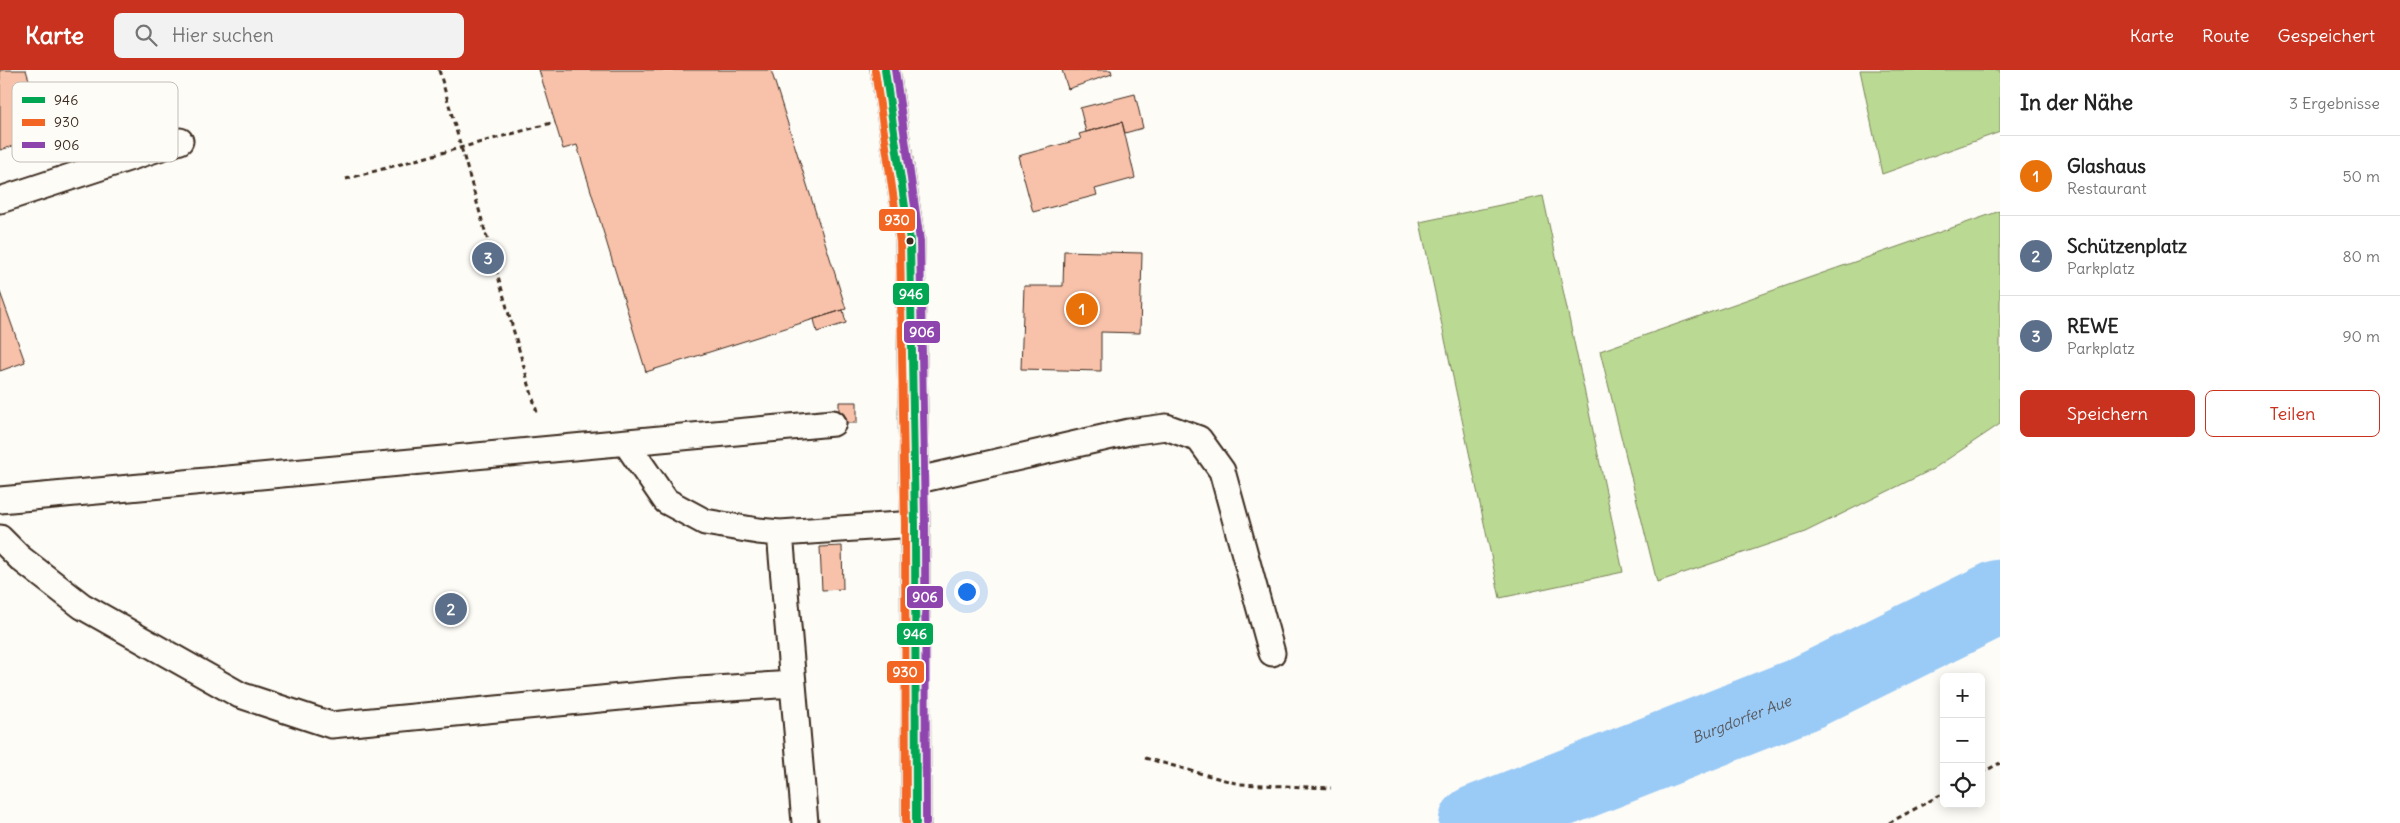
<!DOCTYPE html>
<html lang="de">
<head>
<meta charset="utf-8">
<style>
	:root { --surface:#fff; --page:#f2f2f2; --text:#222; --muted:#767676; --line:#e0e0e0; --accent:#c8321e }
	body { margin:0; font-family:Delius,sans-serif; background:var(--page); color:var(--text) }
	.controls { position:absolute; right:15px; bottom:15px; display:grid; overflow:hidden; border-radius:8px; box-shadow:0 2px 12px #0003 }
	.controls button { width:45px; height:45px; display:grid; place-items:center; padding:0; border:0; border-bottom:1px solid var(--line); background:var(--surface); color:var(--text); font:25px sans-serif }
	.you { position:absolute; left:966px; top:521px; width:18px; height:18px; margin:-12px; border:4px solid #fff; border-radius:50%; background:#1a73e8; box-shadow:0 0 0 8px #1a73e833 }
	.badge { display:grid; place-items:center; width:32px; height:32px; border-radius:50%; background:var(--accent); color:#fff; font-size:16px; font-weight:700 }
	.pin { position:absolute; translate:-50% -50%; border:2px solid #fff; box-shadow:0 1px 5px #0006 }
	.list { margin:0; padding:0; list-style:none }
	h2 { display:flex; justify-content:space-between; align-items:center; height:65px; margin:0; padding:0 20px; font-size:21px }
	h2 small { font-size:16px; font-weight:400; color:var(--muted) }
	.list li { display:grid; grid-template-columns:32px 1fr auto; gap:15px; align-items:center; box-sizing:border-box; height:80px; padding:0 20px; border-top:1px solid var(--line) }
	.list b { display:block; font-size:19px; white-space:nowrap }
	.list p { margin:0; font-size:16px; white-space:nowrap; color:var(--muted) }
	.list em { font-size:16px; font-style:normal; color:var(--muted) }
	.actions { display:flex; gap:10px; padding:15px 20px }
	.actions a { flex:1; padding:11px 0; border:1px solid var(--accent); border-radius:8px; text-align:center; font-size:18px; color:var(--accent) }
	.actions .main { background:var(--accent); color:#fff }
	.icon { flex:none; width:28px; height:28px; fill:none; stroke:currentColor; stroke-width:2; stroke-linecap:round; stroke-linejoin:round }
	.map { position:relative; flex:none; width:2000px; height:753px; overflow:hidden }
	header { display:flex; align-items:center; gap:30px; box-sizing:border-box; height:70px; padding:0 25px; background:var(--accent); color:#fff }
	header strong { font-size:24px }
	nav { display:flex; gap:28px; margin-inline-start:auto; font-size:18px }
	.search { width:350px; height:45px; background:var(--page); display:flex; align-items:center; gap:12px; box-sizing:border-box; padding:0 18px; border-radius:8px; color:var(--muted); font-size:19px }
	main { display:flex }
	aside { flex:1; background:var(--surface) }
	.map>svg:first-child { display:block }
</style>
</head>
<body>
<header>
<strong>Karte</strong>
<div class="search"><svg class="icon" aria-label="search" viewBox="0 0 24 24"><circle cx="10" cy="10" r="6"/><path d="M15 15l6 6"/></svg>Hier suchen</div>
<nav><a>Karte</a><a>Route</a><a>Gespeichert</a></nav>
</header>
<main>
<div class="map">
<svg width="2000" height="753" viewBox="0 0 2000 753">
	<rect width="100%" height="100%" fill="#fdfcf7"/>
	<filter id="ink" filterUnits="userSpaceOnUse"><feTurbulence type="fractalNoise" baseFrequency=".02" numOctaves="2"/><feDisplacementMap in="SourceGraphic" scale="10" xChannelSelector="R" yChannelSelector="G"/><feConvolveMatrix kernelMatrix="1 2 1 2 8 2 1 2 1" color-interpolation-filters="sRGB"/></filter>
	<g filter="url(#ink)">
		<!-- green -->
		<path fill="#bada93" stroke="#7a8258" d="M1860,0h140v62l-118,42z
			M1543,126l80,376 -123,26 -80,-376z
			M2000,141v213l-67,45 -128,63 -148,50 -57,-231z"/>
		<g fill="none" stroke-linecap="round" stroke-linejoin="round">
			<!-- river -->
			<path stroke="#9acaf6" stroke-width="75" id="s1" d="M1476,753l325,-128 199,-98"/>
		</g>
		<!-- building -->
		<path fill="#f8c2aa" stroke="#3b2a1e" d="M0,0h26l20,66 -46,14z
			M539,0h232l75,239 -200,63 -69,-227 -14,4z
			M1062,0h49l1,4 -44,15z
			M1135,24l8,34 -18,5 -3,-11 -36,10 -6,-24z
			M1122,52l13,56 -40,11 2,6 -64,17 -15,-56 63,-17 -2,-5z
			M1064,181l78,2 -2,80 -39,-1v39l-80,-2 3,-83h39z
			M0,222l25,70 -25,9z
			M843,240l3,13 -29,9 -3,-13z
			M839,332h18v21h-18z
			M842,476l1,43 -21,1 -2,-43z"/>
		<g fill="none" stroke-linecap="round" stroke-linejoin="round">
			<!-- service casing -->
			<g stroke="#3b2a1e" stroke-width="29">
				<path id="service" d="M0,130l180,-59
					M626,373l40,58 39,21 53,9 22,2 135,-9
					M914,411l215,-49 37,-5 33,12 23,32 50,182
					M0,430l833,-77
					M780,463l25,290
					M0,468l20,20 62,48 158,89 91,30 352,-34 110,-7"/>
			</g>
			<!-- secondary casing -->
			<g stroke="#3b2a1e" stroke-width="31">
				<path id="secondary" d="M885,0l25,171 5,283 1,299"/>
			</g>
			<!-- path -->
			<path stroke="#3b2a1e" stroke-width="3" stroke-dasharray="5 4" stroke-linecap="butt" d="M439,0l99,346
				M346,109l209,-57
				M1145,688l94,26 92,4
				M1981,703l19,-10
				M1889,753l55,-30"/>
			<!-- service -->
			<use href="#service" stroke="#fdfcf7" stroke-width="25"/>
			<!-- secondary -->
			<use href="#secondary" stroke="#fdfcf7" stroke-width="28"/>
			<!-- bus-1 casing -->
			<g stroke="#fdfcf7" stroke-width="11">
				<path id="bus-1" d="M885,0l25,171 5,283 1,299"/>
			</g>
			<!-- bus-2 casing -->
			<g stroke="#fdfcf7" stroke-width="11">
				<path id="bus-2" d="M875,1l25,171 5,282 1,299"/>
			</g>
			<!-- bus-3 casing -->
			<g stroke="#fdfcf7" stroke-width="11">
				<path id="bus-3" d="M895,0l25,171 5,283 1,299"/>
			</g>
			<!-- bus-1 -->
			<use href="#bus-1" stroke="#00a651" stroke-width="8"/>
			<!-- bus-2 -->
			<use href="#bus-2" stroke="#f26522" stroke-width="8"/>
			<!-- bus-3 -->
			<use href="#bus-3" stroke="#8e44ad" stroke-width="8"/>
		</g>
	</g>
	<!-- markers -->
	<circle fill="#3b2a1e" stroke="#fdfcf7" stroke-width="2" cx="910" cy="171" r="4.5"/>
	<g text-anchor="middle" dominant-baseline="central" stroke-width="4" stroke-linejoin="round" paint-order="stroke">
		<!-- water labels -->
		<g font-size="15" font-style="italic" fill="#585a5f" stroke="#fdfcf7">
			<text stroke="none"><textPath href="#s1" startOffset="285">Burgdorfer Aue</textPath></text>
		</g>
	</g>
	<!-- legend -->
	<rect x="12" y="12" width="166" height="80" rx="8" fill="#fdfcf7" stroke="#c3bdb6" stroke-width="1"/>
	<rect x="22" y="27" width="23" height="6" fill="#00a651"/>
	<rect x="22" y="49" width="23" height="7" fill="#f26522"/>
	<rect x="22" y="72" width="23" height="6" fill="#8e44ad"/>
	<g font-size="14" fill="#3b2a1e">
		<text x="54" y="35">946</text>
		<text x="54" y="57">930</text>
		<text x="54" y="80">906</text>
	</g>
	<g stroke="#fdfcf7" stroke-width="2">
		<rect x="878" y="138" width="38" height="24" rx="5" fill="#f26522"/>
		<rect x="892" y="212" width="38" height="24" rx="5" fill="#00a651"/>
		<rect x="903" y="250" width="38" height="24" rx="5" fill="#8e44ad"/>
		<rect x="906" y="515" width="38" height="24" rx="5" fill="#8e44ad"/>
		<rect x="896" y="552" width="38" height="24" rx="5" fill="#00a651"/>
		<rect x="886" y="590" width="39" height="24" rx="5" fill="#f26522"/>
	</g>
	<g font-size="14" text-anchor="middle" font-weight="bold" fill="#fff">
		<text x="897" y="155">930</text>
		<text x="911" y="229">946</text>
		<text x="922" y="267">906</text>
		<text x="925" y="532">906</text>
		<text x="915" y="569">946</text>
		<text x="905" y="607">930</text>
	</g>
</svg>
<div class="controls">
<button>+</button>
<button>−</button>
<button><svg class="icon" aria-label="locate" viewBox="0 0 24 24"><circle cx="12" cy="12" r="6"/><path d="M12 2v4M12 18v4M2 12h4M18 12h4"/></svg></button>
</div>
<div class="you"></div>
<div class="pin badge" style="left:1082px;top:239px;background:#e8710a">1</div>
<div class="pin badge" style="left:451px;top:539px;background:#5c6f8a">2</div>
<div class="pin badge" style="left:488px;top:188px;background:#5c6f8a">3</div>
</div>
<aside>
<h2>In der Nähe<small>3 Ergebnisse</small></h2>
<ul class="list">
<li><span class="badge" style="background:#e8710a">1</span><div><b>Glashaus</b><p>Restaurant</p></div><em>50 m</em></li>
<li><span class="badge" style="background:#5c6f8a">2</span><div><b>Schützenplatz</b><p>Parkplatz</p></div><em>80 m</em></li>
<li><span class="badge" style="background:#5c6f8a">3</span><div><b>REWE</b><p>Parkplatz</p></div><em>90 m</em></li>
</ul>
<div class="actions"><a class="main">Speichern</a><a>Teilen</a></div>
</aside>
</main>
</body>
</html>
